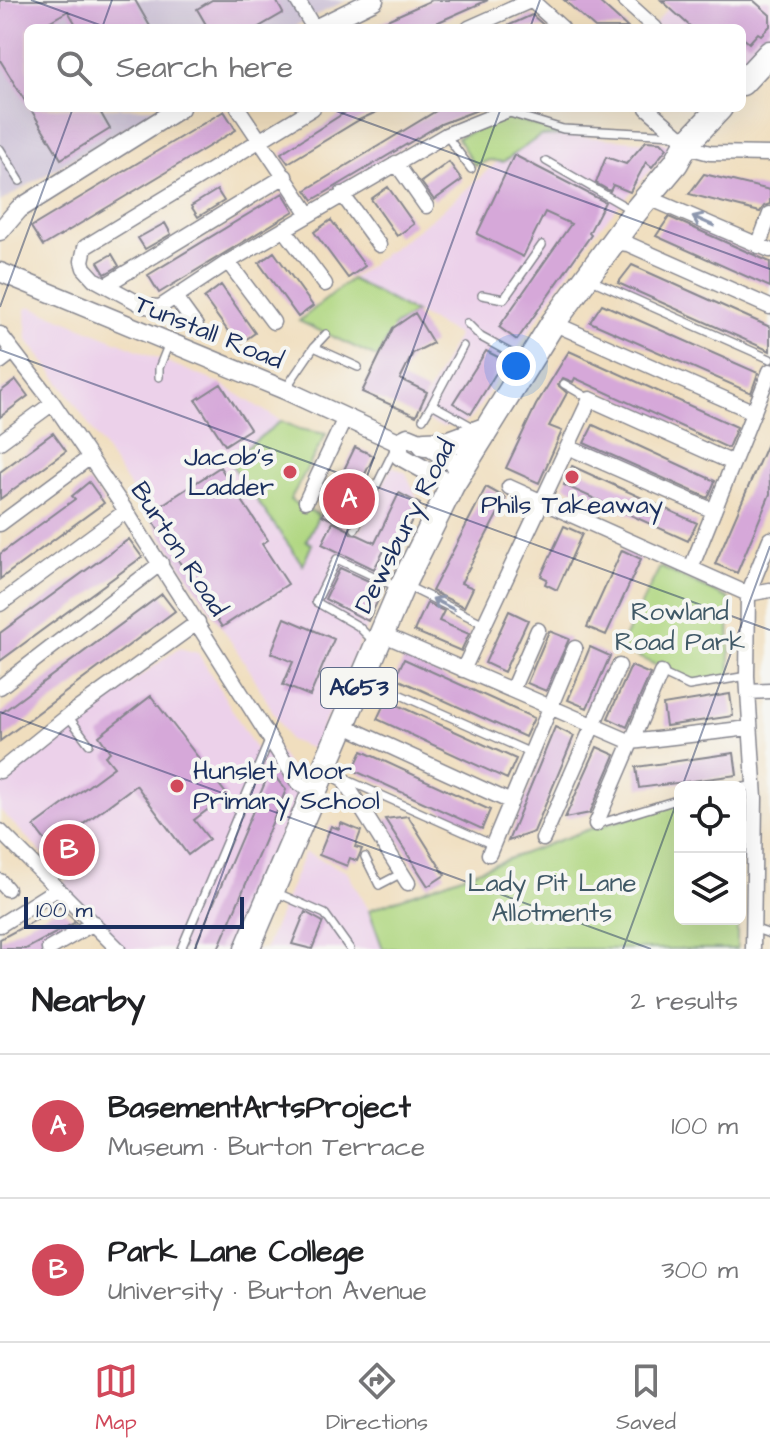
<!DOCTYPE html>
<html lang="en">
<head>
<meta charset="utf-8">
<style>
	:root { --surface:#fff; --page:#f6f6f6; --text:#202124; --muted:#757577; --line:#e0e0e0; --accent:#d1495b }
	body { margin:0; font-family:"Architects Daughter",sans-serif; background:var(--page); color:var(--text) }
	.controls { position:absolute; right:24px; bottom:24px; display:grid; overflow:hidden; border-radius:12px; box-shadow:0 8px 32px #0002 }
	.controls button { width:72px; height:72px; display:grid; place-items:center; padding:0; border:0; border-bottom:2px solid var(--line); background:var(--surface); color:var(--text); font:40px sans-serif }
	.scale { position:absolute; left:24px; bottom:20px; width:220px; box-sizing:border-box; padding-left:8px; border:4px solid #1b2f5e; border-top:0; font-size:22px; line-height:28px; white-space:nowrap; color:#1b2f5e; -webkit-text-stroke:6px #f6f6f2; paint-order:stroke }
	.you { position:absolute; left:516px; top:366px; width:28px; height:28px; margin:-20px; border:6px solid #fff; border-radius:50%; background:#1a73e8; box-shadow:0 0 0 12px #1a73e833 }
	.badge { display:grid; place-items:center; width:52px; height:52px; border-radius:50%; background:var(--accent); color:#fff; font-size:26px; font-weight:700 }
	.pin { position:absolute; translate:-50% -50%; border:4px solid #fff; box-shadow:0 2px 8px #0006 }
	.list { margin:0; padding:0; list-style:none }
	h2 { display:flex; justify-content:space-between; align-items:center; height:104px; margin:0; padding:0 32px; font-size:34px }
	h2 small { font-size:26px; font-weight:400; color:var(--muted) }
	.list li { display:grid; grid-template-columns:52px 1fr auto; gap:24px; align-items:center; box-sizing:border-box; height:144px; padding:0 32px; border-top:2px solid var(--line) }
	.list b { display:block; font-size:30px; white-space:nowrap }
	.list p { margin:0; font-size:26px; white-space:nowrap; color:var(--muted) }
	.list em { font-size:26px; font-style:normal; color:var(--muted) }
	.icon { flex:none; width:44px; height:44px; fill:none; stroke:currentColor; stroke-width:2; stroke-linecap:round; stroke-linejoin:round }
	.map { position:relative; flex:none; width:770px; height:949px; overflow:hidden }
	.search { position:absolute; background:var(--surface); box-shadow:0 8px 32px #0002; left:24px; right:24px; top:24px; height:88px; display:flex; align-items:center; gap:20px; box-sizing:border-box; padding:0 28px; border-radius:12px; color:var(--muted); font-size:30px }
	.sheet { height:392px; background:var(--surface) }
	nav { display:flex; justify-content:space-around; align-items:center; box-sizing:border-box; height:112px; border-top:2px solid var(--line); background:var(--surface); font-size:22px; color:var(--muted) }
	nav a { display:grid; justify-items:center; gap:4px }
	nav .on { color:var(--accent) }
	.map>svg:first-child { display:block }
</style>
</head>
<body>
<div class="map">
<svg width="770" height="949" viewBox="0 0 770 949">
	<rect width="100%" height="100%" fill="#f6f6f2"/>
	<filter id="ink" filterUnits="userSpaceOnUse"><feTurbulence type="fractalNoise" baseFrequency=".0125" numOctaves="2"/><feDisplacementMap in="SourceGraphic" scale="16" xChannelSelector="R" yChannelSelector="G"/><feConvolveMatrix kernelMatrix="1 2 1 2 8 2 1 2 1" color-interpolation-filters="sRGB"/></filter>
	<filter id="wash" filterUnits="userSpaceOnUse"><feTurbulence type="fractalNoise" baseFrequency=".006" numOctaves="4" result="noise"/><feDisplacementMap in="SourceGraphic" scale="32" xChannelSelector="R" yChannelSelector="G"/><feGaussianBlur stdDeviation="1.8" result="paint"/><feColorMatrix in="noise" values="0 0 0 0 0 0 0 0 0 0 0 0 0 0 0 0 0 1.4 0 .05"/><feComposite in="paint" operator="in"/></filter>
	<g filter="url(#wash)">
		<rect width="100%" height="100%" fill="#f0debe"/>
		<!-- built -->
		<path fill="#ecd1ea" d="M675,0h95v31l-28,31v-34l-89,-2z
			M563,135l111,9 -82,92 -119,180 -9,7 -22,4 -26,-11 42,-81 -107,-56 87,-65 73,-64 29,-14z
			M30,306l191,78 60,37 -52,40 77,80 13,-26 40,18 33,-67 14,7 14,32 -107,244 -24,-9 -40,-71 -179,-273 -43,-57 -1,-30z
			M179,648l19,5 63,105 9,-19 32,46 -71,164h-113l-61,-60 10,-10 -67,-69v-31z
			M305,852l42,20 22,38 14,39h-118z"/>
		<!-- industrial -->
		<path fill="#cbbfd5" d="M0,0h347l-56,28h-263v80h130l-158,94z"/>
		<!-- green -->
		<path fill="#b0d781" stroke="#668370" stroke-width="2" d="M505,115l58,20 -23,1 -37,26 -14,-2 -14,6 -18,-28z
			M351,279l64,34 -22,14 2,5 -6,3 -11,23 -79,-37z
			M281,421l18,8 27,5 -36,66 29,15 -13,26 6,3 -9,21 -74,-104z
			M660,567l69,32 1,78 -38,5 -73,-34z
			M680,803v116h57v30h-354l-14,-39 218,-80z"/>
		<g id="blocks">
			<!-- building -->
			<path fill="#d6a8d9" d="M0,0h135l16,28h-73l-10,-17 -23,13 3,4h-20v78l-28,-46z
				M212,0h64l7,13 -26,15h-49l-11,-19z
				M432,0h56l-63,28h-56z
				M564,0h33l31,28h-33z
				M661,0h92l17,15v11l-9,9 -3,-2 -9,10 -7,-6v-9h-50z
				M532,15l15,13h-44z
				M30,108h68l12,21 -49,30z
				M352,108h33l-26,12 -71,43 -7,-10z
				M441,108l39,1 -39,15 -128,76 -7,-10z
				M224,111l12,19 -193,116 -12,-19z
				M646,141l15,1 6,6 -15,19 -6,-5 -16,30 -17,-7 -3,6 -14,-8 10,-26 20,7z
				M514,155l91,47 -16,31 2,2 -74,105 -18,-13 72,-103 -26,-12 -22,45 -46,-23z
				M449,162l13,18 -28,20 -13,-18z
				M704,174l66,16v14l-6,2 -4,6 -71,-18z
				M388,187l26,37 -17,12 -26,-37z
				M217,190l7,11 -26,16 -7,-11z
				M283,193l11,18 -135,82 -11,-18z
				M669,217l101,45v25l-114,-51z
				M331,220l34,46 -17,12 -34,-46z
				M165,223l6,11 -26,15 -7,-11z
				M274,252l39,54 -15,11 -39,-54z
				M112,254l7,12 -14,8 -7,-12z
				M632,265l138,62v24l-152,-68z
				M221,285l34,48 -17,12 -34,-47z
				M602,304l156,69 -7,20 -161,-71z
				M415,313l18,30 -20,10 -13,26 27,13 -11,24 -54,-24 31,-64z
				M486,351l18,9 -33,54 -18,-11z
				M569,351l168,76 -9,21 -153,-70 -2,4 -10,-4 -5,7 9,8 -18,33 13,5 -23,52 -33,-15 30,-63z
				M16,380l12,16 -28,21v-25z
				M221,384l29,45 -25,16 -29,-45z
				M593,425l122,56 -7,17 -124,-55z
				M53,433l13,18 -66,48v-27z
				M769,439l1,55 -33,79 -22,-9z
				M355,447l19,9 -34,68 -18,-9z
				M572,466l125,57 -9,18 -124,-56z
				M220,467l48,73 -6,4 26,40 -66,43 -74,-113z
				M89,482l15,21 -104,76v-25l75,-55 -3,-3z
				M486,487l20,11 -45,85 12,5 -9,19 -32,-16z
				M399,493l21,11 -24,48 -10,-5 -12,22 -52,-25 11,-22 16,8 2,4 7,1 17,8z
				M564,526l18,8 -25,56 -12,-6 2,-5 -6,-3z
				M129,539l13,18 -142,104v-28z
				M622,550l19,9 -35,76 -19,-8z
				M340,568l44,20 -16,33 -43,-22z
				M162,594l13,17 -175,130v-27z
				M427,603l17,8 -5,10 30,13 -8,17 -47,-20z
				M509,611l19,9 -24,52 -19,-9z
				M285,618l49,21 -24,57 -27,-11 10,-23 -22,-9z
				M549,631l20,8 -23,52 -19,-8z
				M590,647l20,9 -23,52 -19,-8z
				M404,659l130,59 -9,19 -130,-59z
				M631,666l19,8 -23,53 -19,-9z
				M730,694l3,22 -67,10 -3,-21z
				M151,696l76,99 -33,25 15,19 -21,16 -52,-70 -85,63 -17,-22 80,-59 -9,-11 5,-4 -11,-16z
				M386,700l130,59 -9,20 -130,-60z
				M555,727l19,9 -40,96 -26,9z
				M597,747l18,8 -25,58 -25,5z
				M362,751l128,59 -8,19 -129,-59z
				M734,753l3,22 -98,13 -3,-21z
				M270,771l16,19 -5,12 -63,147h-24z
				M408,816l37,59 -17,11 -43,-67z
				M341,823l20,8 -6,16 7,2 -5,12 -7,-3 -3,8 -28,-11 12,-29 8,3z
				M60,907l16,15 -50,27h-26v-10z
				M305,912l18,10 -11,27 -20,-5z"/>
		</g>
	</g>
	<g filter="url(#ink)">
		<use href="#blocks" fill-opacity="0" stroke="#86868e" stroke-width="2"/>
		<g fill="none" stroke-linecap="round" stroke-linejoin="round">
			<!-- service casing -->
			<g stroke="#86868e" stroke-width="10">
				<path id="service" d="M506,112l57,17 112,6
					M446,135l25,34
					M0,149l20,32
					M546,161l87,50
					M589,279l181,80
					M482,295l22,4 38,-54
					M467,323l14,14 44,24
					M463,346l-31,58 43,24
					M314,347l44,20
					M159,377v-9l10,-25
					M564,384l26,15
					M286,388l28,-41 12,-13
					M423,419l9,-15
					M355,529l40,-81
					M407,586l77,38
					M374,642l-16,-16 -42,-24 21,-43 62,29
					M661,673l28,13 58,-10
					M365,679l166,74
					M68,716l21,28
					M345,779l148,66
					M740,788l14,-3
					M598,824l82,-25
					M365,857l14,28 23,-12
					M275,892l50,22 25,35
					M753,928l17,6
					M181,949l88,-208"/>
			</g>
			<!-- minor casing -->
			<g stroke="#86868e" stroke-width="17">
				<path id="minor" d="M297,0l17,28
					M531,0l31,28
					M624,0l31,28
					M469,28l63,-28
					M238,108l71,106
					M313,108l-228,139 -3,14 2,7 10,11 50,27 16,1 68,-45 218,-127 67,-27
					M647,108l40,35
					M695,149l15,4 60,1
					M396,163l30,43
					M342,194l37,51
					M647,197l123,53
					M284,229l41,55
					M612,242l16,2 142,63
					M758,246l12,-32
					M228,262l45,60
					M106,285l179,-109
					M175,297l21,29
					M553,323l201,89
					M0,334l53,69 73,108 172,272 16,7
					M0,362l13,-10
					M0,442l53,-39
					M568,447l146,64
					M509,487l239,107 22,-4
					M306,501l39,-83
					M0,524l89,-66
					M691,568l79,-197
					M0,604l126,-93
					M382,634l249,108 118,-14
					M463,670l127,-271 143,64
					M0,687l161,-124
					M512,690l26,-60
					M748,692l22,-1
					M343,725l168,77
					M324,768l19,11 65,104
					M0,771l68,-55 130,-94
					M596,824l65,-151
					M0,831l118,118
					M543,839l76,-173
					M489,854l86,-206
					M0,881l7,8
					M0,925l57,-36
					M49,949l45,-26
					M753,949l2,-151 -8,-122 1,-82 22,-55"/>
			</g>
			<!-- tertiary casing -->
			<g stroke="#86868e" stroke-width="21">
				<path id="tertiary" d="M317,28l57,-28
					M0,231l19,-22 161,-101
					M0,272l285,118 113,52
					M398,442l10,-5 17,7 37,24
					M398,442l2,14 52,29"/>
			</g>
			<!-- primary casing -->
			<g stroke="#86868e" stroke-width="27">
				<path id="primary" d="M742,83l28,-30
					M425,444l25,-1 35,-13
					M247,949l156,-365 49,-99 101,-162 82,-111 41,-49 11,-20 33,-35"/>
			</g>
			<!-- service -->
			<use href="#service" stroke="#fff" stroke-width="7"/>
			<!-- minor -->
			<use href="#minor" stroke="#fff" stroke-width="14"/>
			<!-- tertiary -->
			<use href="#tertiary" stroke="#fff" stroke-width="18"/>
			<!-- primary -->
			<use href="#primary" stroke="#fff" stroke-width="24"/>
		</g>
		<!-- one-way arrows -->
		<defs><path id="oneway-shaft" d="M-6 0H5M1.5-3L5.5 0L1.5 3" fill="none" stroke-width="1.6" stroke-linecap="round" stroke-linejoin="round" transform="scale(2)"/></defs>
		<g stroke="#8d97ae">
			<use href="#oneway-shaft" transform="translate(703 221) rotate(-156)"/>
			<use href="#oneway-shaft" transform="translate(443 604) rotate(-153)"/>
		</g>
	</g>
	<!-- ticks -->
	<path fill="none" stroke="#1b2f5e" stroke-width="2" stroke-opacity="0.45" d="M31,0l77,28M102,28l10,-28M530,28l10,-28M328,108l442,161M0,307l73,-199M0,350l770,280M0,712l651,237M682,787l88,-241M195,949l306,-841M623,949l57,-156"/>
	<!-- markers -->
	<g fill="#d1495b" stroke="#f6f6f2" stroke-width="3">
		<circle cx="290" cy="472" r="8"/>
		<circle cx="572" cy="477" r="8"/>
		<circle cx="177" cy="786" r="8"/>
	</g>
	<g text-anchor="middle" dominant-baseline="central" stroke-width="8" stroke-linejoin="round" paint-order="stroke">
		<!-- shield labels -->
		<rect fill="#f6f6f2" stroke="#5d6b8a" stroke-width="2" x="321" y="668" width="76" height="40" rx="6"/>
		<g font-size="24" font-weight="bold" fill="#1b2f5e">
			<text x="359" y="688">A653</text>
		</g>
		<!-- street labels -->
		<g font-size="26" fill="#1b2f5e" stroke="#f6f6f2">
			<text transform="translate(209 332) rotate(22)">Tunstall Road</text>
			<text transform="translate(405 526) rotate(-63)">Dewsbury Road</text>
			<text transform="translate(179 549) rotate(57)">Burton Road</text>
		</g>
		<!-- poi labels -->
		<g font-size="26" fill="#1b2f5e" stroke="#f6f6f2" text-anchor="end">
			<text x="274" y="457">Jacob's<tspan x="274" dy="30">Ladder</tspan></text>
			<text x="572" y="505" text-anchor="middle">Phils Takeaway</text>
			<text x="193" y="771" text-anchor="start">Hunslet Moor<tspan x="193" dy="30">Primary School</tspan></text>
		</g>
		<!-- park labels -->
		<g font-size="26" fill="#405967" stroke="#f6f6f2">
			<text x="680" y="612">Rowland<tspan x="680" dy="30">Road Park</tspan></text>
			<text x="552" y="883">Lady Pit Lane<tspan x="552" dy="30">Allotments</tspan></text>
		</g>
	</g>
</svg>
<div class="controls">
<button><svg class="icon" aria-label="locate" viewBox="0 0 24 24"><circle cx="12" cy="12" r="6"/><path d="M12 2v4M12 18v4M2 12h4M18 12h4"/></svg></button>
<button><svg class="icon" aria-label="layers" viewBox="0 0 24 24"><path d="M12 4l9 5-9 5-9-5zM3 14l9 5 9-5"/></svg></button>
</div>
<div class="scale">100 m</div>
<div class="you"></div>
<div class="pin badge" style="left:349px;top:499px">A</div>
<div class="pin badge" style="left:69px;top:850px">B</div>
<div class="search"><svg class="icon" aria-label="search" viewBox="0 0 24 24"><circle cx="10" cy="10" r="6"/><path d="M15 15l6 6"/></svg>Search here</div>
</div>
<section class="sheet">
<h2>Nearby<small>2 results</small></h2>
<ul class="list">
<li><span class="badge">A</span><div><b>BasementArtsProject</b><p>Museum · Burton Terrace</p></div><em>100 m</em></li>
<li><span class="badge">B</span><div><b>Park Lane College</b><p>University · Burton Avenue</p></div><em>300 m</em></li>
</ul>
</section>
<nav>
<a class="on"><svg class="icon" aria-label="map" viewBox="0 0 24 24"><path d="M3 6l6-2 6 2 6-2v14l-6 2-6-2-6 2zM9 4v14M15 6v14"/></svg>Map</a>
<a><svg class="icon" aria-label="directions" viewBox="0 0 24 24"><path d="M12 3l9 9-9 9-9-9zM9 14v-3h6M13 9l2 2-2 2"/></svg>Directions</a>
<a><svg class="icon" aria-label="saved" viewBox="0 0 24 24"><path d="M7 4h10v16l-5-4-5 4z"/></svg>Saved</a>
</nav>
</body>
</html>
